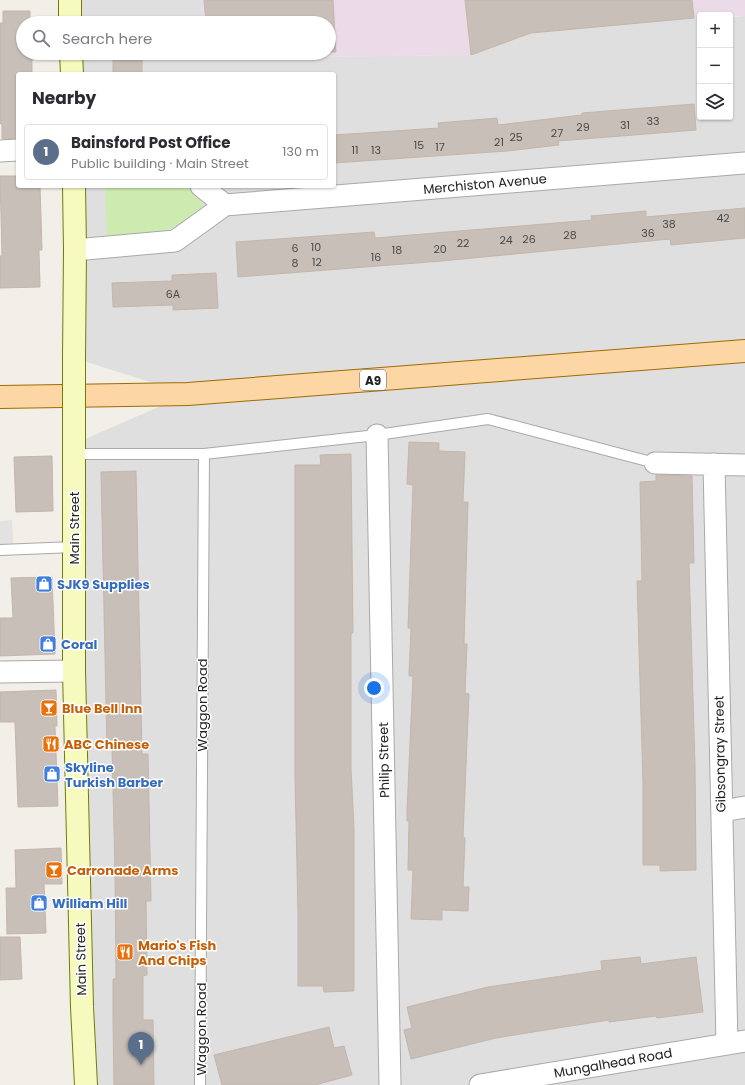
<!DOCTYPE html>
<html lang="en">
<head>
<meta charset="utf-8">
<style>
	:root { --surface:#fff; --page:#f2f2f3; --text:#2b2b33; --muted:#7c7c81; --line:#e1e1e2; --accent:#d40000 }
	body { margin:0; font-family:Poppins,sans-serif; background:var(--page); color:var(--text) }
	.controls { position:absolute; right:12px; top:12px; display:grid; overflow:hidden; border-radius:4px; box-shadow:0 1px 3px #0004 }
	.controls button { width:36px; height:36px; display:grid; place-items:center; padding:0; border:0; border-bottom:1px solid var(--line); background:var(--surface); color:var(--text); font:20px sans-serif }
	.you { position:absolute; left:374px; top:688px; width:14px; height:14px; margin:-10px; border:3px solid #fff; border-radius:50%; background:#1a73e8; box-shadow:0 0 0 6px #1a73e833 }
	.badge { display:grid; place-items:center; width:26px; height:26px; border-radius:50%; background:var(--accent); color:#fff; font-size:13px; font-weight:700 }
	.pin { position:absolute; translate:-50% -33px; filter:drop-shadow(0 1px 2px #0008) }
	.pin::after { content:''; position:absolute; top:21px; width:14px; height:12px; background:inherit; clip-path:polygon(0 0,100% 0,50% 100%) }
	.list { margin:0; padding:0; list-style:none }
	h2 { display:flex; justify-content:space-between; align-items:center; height:52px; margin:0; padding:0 16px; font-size:17px }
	h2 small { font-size:13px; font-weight:400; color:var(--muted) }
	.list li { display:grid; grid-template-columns:26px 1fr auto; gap:12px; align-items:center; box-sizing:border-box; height:56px; margin:0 8px 8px; padding:0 8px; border:1px solid var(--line); border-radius:4px }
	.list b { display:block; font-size:15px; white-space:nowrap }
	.list p { margin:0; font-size:13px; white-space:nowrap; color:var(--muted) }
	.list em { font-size:13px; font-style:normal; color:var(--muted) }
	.icon { flex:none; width:22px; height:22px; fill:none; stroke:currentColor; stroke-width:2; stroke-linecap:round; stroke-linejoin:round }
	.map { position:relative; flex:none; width:745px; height:1085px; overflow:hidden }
	.search { position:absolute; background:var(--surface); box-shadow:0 1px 3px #0004; left:16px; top:16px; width:320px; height:44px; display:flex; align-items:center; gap:10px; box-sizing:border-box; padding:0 14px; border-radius:22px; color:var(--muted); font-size:15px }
	.panel { position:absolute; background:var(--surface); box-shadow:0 1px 3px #0004; left:16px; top:72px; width:320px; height:116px; border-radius:4px }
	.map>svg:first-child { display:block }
</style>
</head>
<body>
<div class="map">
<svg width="745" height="1085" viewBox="0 0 745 1085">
	<rect width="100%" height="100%" fill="#f2efe9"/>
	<!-- residential -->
	<path fill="#e0dfdf" d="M70,0h132v23h-132z
		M745,16v1069h-659l-12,-641 114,-50 -114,-36v-172h260v-112h-262l-1,-21h131l1,5 268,-3 60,-22 169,-16v100h30v-100z"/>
	<!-- industrial -->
	<path fill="#ebdbe8" d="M202,0h543v16l-45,-1v2l-169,16 -60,22 -268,3v-5h126v-30h-127z"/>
	<!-- grass -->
	<path fill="#cdebb0" d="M105,186h80l16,11 2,6 -1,7 -20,14 -16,7 -59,5z"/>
	<!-- parking -->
	<path fill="#e2e2e2" d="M12,520l2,35 -14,1v-35z"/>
	<!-- building -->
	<path fill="#c7bfb8" stroke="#c4b6ab" d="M204,0h129l3,52h-7v-29h-123z
		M465,0h227l2,18 -163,15 -60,22z
		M3,11h27v12h-7v30h9v21h-14v64l-16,1v-14l-2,-2v-100h3z
		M113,53h29v21h-29z
		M207,53h102l-102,4z
		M694,104l2,26 -138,11 1,4 -52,6 -173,12v-28l105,-7 -1,-5 59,-5 1,7 84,-10v-2z
		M0,176h18v10h22l2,64h-3l1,37 -40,1v-32h2z
		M745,208v30l-74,7 -1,-6 -228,22 -204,16 -2,-35 138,-10 1,6 217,-18 -1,-4 55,-5v6z
		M216,273l2,35 -45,2v-5l-60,2 -1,-24 60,-2v-6z
		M409,442l30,1v8l26,1 -2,50h5l-4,142h3l-2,49 4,1 -6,143 2,1 -2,49h6l-1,24 -26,-1v10l-31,-1 2,-49h-5l1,-49h-2v-10l6,-135h-4l2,-48h-3l5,-143 -6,-1z
		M351,454l2,179h-2v135l3,61v162l-30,1 -1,-6h-25v-74l-3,-134v-313h26l-1,-10z
		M52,456l1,55 -37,1 -2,-55z
		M136,471l6,283h6l3,147h-5l1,74 -4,1v44h10l1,65h-40l-1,-64v-42h3l-1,-108 -3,-124h-5l-6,-275z
		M656,475l36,1 2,87h-5l6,203 1,104 -36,1v-6h-17v-82l-6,-202h5l-2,-99 16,-1z
		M52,577l3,77 -55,2v-38h13l-2,-40z
		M56,690l1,36h-2l3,80 -40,1 -3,-85h-15v-30z
		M61,848l1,36h-18l2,49 -39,1 -1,-46h10l-1,-38z
		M0,937h20l2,42 -22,1z
		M640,957l1,7 55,-7 7,55 -46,6 -1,-2 -47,6v-2l-51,8 -62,10 -85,21 -7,-29 8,-2 -5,-21 81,-20 114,-17 -1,-9z
		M329,1027l5,21 10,-2 8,29 -37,10h-93l-8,-30z"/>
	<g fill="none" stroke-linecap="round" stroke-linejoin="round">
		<!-- service casing -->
		<g stroke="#a9a9a9" stroke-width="12">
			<path id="service" d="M74,454h130l-4,631
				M204,454l173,-19 111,-16 167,44
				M0,550l74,-3"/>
		</g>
		<!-- minor casing -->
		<g stroke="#a9a9a9" stroke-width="23">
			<path id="minor" d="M0,151l18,-1
				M225,205l520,-42
				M75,250l100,-9 50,-36 -24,-19
				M377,435l13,650
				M655,463l90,2
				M714,464l13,580
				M0,672l74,-1
				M722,811l23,-4
				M480,1085l265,-44"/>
		</g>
		<!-- secondary casing -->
		<g stroke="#707d05" stroke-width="24">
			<path id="secondary" d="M70,0v23
				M71,53l1,21
				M74,186l1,64 -1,108
				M74,444v227l8,336 4,78"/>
		</g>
		<!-- primary casing -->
		<g stroke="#a06b00" stroke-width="24">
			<path id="primary" d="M0,397l188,-3 557,-43"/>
		</g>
		<!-- service -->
		<use href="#service" stroke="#fff" stroke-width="10"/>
		<!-- minor -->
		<use href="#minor" stroke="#fff" stroke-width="21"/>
		<!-- secondary -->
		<use href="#secondary" stroke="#f7fabf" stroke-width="22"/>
		<!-- primary -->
		<use href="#primary" stroke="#fcd6a4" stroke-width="22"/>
		<!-- secondary-bridge casing -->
		<g stroke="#707d05" stroke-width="24" stroke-linecap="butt">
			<path id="secondary-bridge" d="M74,444v-86"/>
		</g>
		<!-- secondary-bridge -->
		<use href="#secondary-bridge" stroke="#f7fabf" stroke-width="22"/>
	</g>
	<!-- icons -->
	<defs>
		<g id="shop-square" transform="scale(0.9)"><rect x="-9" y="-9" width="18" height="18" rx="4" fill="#3f7fe0" stroke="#fff"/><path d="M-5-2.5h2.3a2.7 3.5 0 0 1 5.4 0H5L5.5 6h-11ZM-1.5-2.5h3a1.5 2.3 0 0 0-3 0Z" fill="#fff"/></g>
		<g id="bar-square" transform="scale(0.9)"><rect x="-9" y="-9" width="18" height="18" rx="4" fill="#e8710a" stroke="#fff"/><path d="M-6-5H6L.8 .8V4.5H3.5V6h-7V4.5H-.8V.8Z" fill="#fff"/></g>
		<g id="restaurant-square" transform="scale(0.9)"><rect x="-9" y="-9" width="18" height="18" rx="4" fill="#e8710a" stroke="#fff"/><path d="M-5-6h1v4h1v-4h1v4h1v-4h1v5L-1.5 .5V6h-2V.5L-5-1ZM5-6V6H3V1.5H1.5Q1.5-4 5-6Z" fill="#fff"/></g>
	</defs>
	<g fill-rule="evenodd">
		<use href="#shop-square" x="44" y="584"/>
		<use href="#shop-square" x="48" y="644"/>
		<use href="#bar-square" x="49" y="708"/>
		<use href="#restaurant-square" x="51" y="744"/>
		<use href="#shop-square" x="52" y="774"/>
		<use href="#bar-square" x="54" y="870"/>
		<use href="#shop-square" x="39" y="903"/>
		<use href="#restaurant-square" x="125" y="952"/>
	</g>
	<g text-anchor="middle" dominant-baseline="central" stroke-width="3" stroke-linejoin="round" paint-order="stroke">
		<!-- number labels -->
		<g font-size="11" fill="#4b4948">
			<text x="653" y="121">33</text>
			<text x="625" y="125">31</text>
			<text x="583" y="127">29</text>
			<text x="557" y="133">27</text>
			<text x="516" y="137">25</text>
			<text x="499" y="142">21</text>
			<text x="419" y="145">15</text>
			<text x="440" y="147">17</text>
			<text x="355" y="150">11</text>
			<text x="376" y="150">13</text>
			<text x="723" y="218">42</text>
			<text x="669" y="224">38</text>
			<text x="648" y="233">36</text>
			<text x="570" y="235">28</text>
			<text x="529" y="239">26</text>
			<text x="506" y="240">24</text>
			<text x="463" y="243">22</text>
			<text x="316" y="247">10</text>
			<text x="295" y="248">6</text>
			<text x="440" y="249">20</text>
			<text x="397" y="250">18</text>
			<text x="376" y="257">16</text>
			<text x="317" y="262">12</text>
			<text x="295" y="263">8</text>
			<text x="173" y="294">6A</text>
		</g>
		<!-- shield labels -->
		<rect fill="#fff" stroke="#646464" stroke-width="1" x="360" y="370" width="26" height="20" rx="3"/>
		<g font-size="12" font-weight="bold" fill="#222">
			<text x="373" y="380">A9</text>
		</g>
		<!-- street labels -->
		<g font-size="13" fill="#222" stroke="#fff">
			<text transform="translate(485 184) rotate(-5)">Merchiston Avenue</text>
			<text transform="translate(74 528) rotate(-90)">Main Street</text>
			<text transform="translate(202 705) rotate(-90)">Waggon Road</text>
			<text transform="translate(720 754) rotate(-91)">Gibsongray Street</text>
			<text transform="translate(384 760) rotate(-91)">Philip Street</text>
			<text transform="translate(81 959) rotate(-91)">Main Street</text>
			<text transform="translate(201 1029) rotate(-90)">Waggon Road</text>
			<text transform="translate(613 1063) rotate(-10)">Mungalhead Road</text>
		</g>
		<!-- shop labels -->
		<g font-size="13" font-weight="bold" fill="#366cbe" stroke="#fff" text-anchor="start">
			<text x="57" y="584">SJK9 Supplies</text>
			<text x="61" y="644">Coral</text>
			<text x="65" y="767">Skyline<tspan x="65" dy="15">Turkish Barber</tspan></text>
			<text x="52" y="903">William Hill</text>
		</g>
		<!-- food labels -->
		<g font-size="13" font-weight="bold" fill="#c56008" stroke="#fff" text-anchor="start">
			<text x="62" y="708">Blue Bell Inn</text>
			<text x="64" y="744">ABC Chinese</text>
			<text x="67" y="870">Carronade Arms</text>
			<text x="138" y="945">Mario's Fish<tspan x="138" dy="15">And Chips</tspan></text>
		</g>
	</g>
</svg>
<div class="controls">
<button>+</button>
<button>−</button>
<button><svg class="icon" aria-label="layers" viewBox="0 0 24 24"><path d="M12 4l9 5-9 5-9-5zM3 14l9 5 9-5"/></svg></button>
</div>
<div class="you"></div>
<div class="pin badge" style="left:141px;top:1065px;background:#5c6f8a">1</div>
<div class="search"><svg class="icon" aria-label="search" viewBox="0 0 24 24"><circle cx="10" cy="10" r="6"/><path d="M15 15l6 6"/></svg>Search here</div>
<section class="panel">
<h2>Nearby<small></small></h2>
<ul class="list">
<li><span class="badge" style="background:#5c6f8a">1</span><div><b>Bainsford Post Office</b><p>Public building · Main Street</p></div><em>130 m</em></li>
</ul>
</section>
</div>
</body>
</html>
